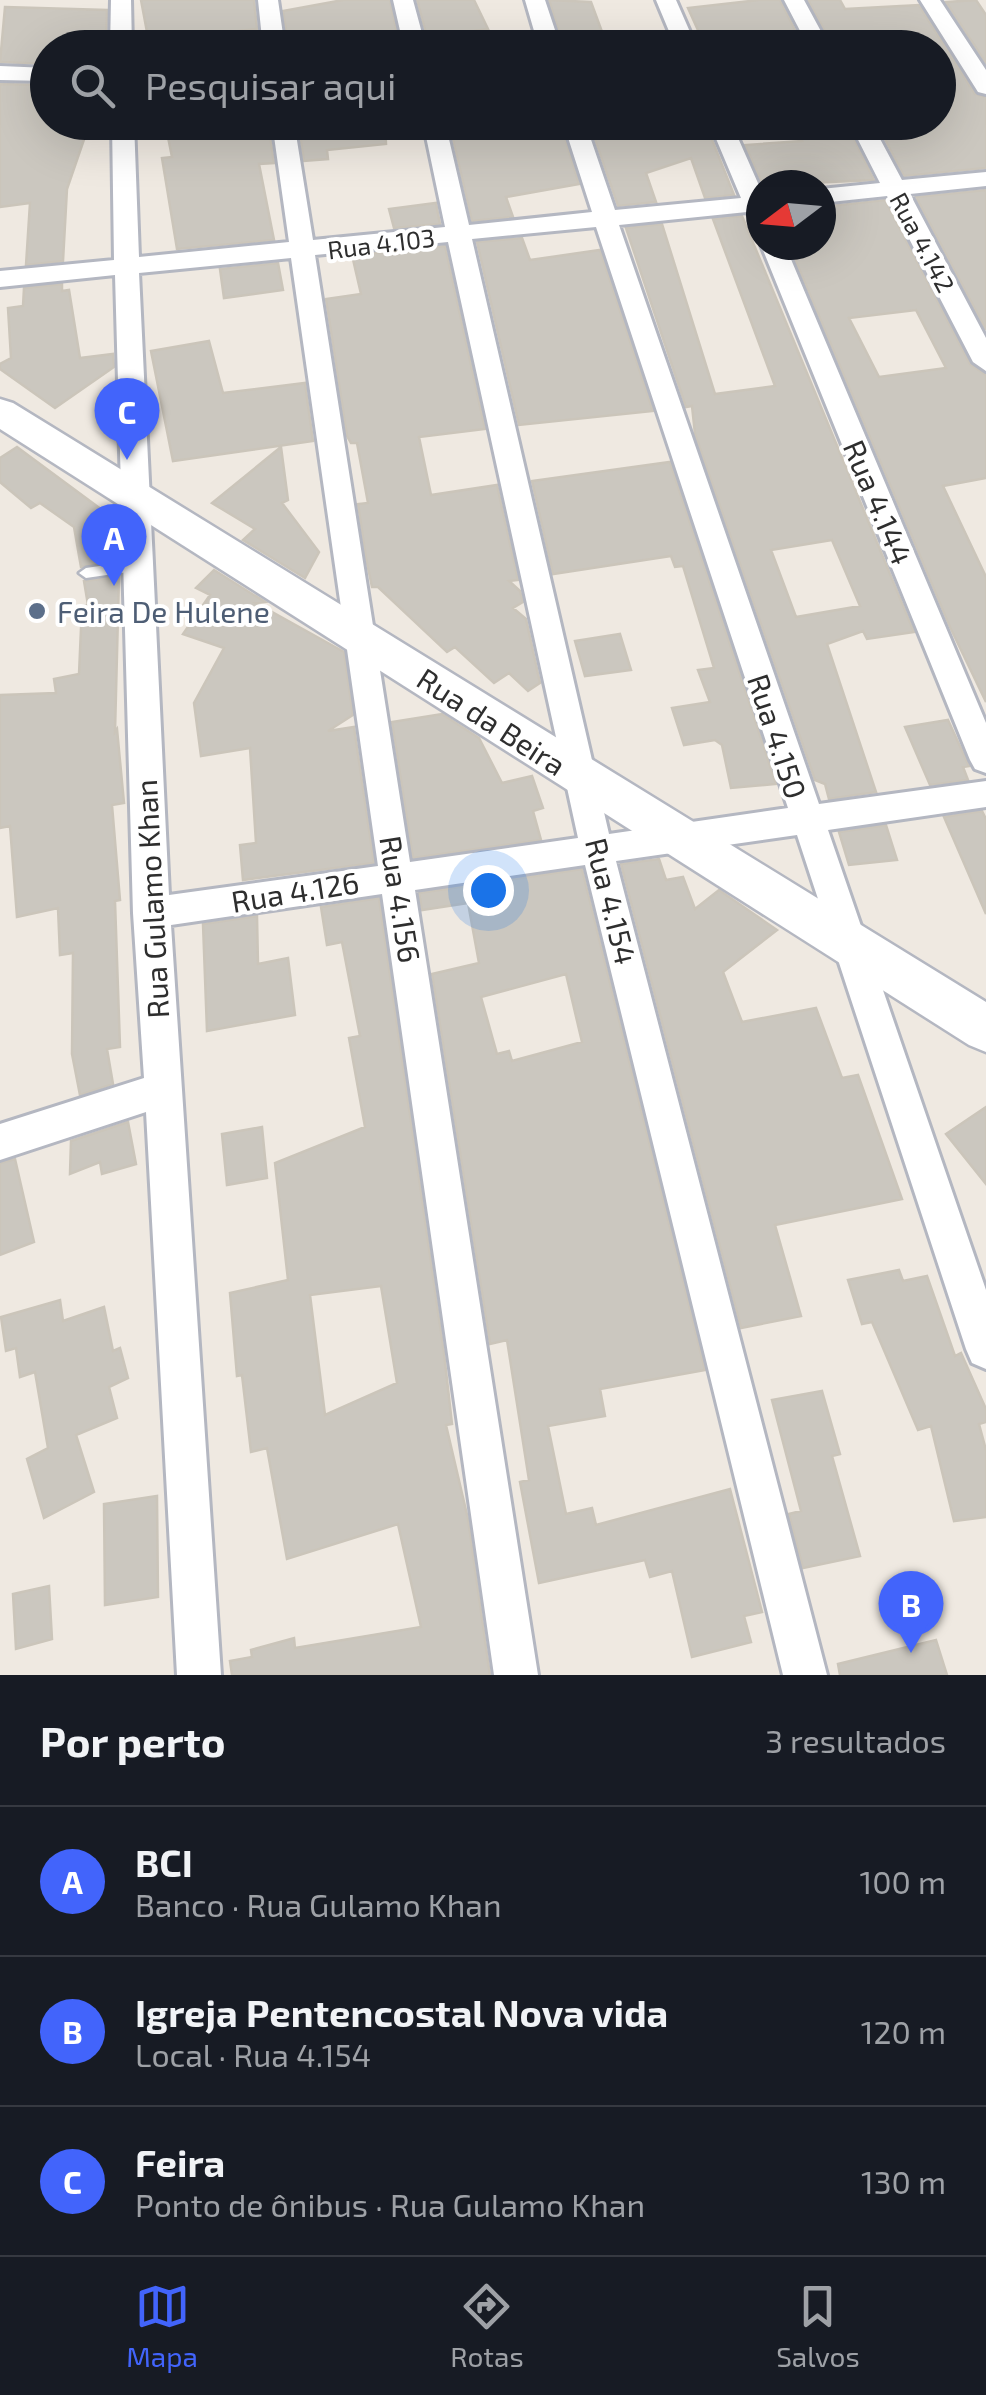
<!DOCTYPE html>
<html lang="pt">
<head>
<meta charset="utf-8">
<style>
	:root { --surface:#171b24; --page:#20242c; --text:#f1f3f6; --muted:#9ea1a6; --line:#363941; --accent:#4264fb }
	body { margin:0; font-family:"Exo 2",sans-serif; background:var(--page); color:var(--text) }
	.compass { position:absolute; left:746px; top:170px; width:90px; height:90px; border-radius:50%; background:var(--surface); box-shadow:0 10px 40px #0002; rotate:254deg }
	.you { position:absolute; left:488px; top:890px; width:35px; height:35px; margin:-25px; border:8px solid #fff; border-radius:50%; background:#1a73e8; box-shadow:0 0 0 15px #1a73e833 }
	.badge { display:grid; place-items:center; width:65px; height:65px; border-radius:50%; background:var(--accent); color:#fff; font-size:32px; font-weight:700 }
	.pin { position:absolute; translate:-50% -82px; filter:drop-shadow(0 2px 5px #0008) }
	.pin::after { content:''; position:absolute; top:52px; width:35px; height:30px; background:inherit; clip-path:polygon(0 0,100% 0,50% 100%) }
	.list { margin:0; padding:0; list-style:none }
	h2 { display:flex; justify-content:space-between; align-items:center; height:130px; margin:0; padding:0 40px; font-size:42px }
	h2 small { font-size:32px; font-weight:400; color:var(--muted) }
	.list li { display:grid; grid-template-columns:65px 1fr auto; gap:30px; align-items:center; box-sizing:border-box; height:150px; padding:0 40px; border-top:2px solid var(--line) }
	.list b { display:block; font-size:38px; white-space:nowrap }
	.list p { margin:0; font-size:32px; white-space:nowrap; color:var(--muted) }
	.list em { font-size:32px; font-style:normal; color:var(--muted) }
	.icon { flex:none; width:55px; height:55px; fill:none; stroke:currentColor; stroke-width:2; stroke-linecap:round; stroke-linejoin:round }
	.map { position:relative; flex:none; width:986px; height:1675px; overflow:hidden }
	.search { position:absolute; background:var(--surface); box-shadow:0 10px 40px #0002; left:30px; right:30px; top:30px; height:110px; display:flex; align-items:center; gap:25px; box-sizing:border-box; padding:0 35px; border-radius:55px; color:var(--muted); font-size:38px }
	.sheet { height:580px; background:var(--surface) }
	nav { display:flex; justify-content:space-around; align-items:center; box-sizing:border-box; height:140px; border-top:2px solid var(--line); background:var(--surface); font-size:28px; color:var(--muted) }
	nav a { display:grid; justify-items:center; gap:5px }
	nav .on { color:var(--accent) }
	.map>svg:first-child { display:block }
</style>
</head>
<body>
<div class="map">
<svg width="986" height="1675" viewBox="0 0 986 1675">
	<rect width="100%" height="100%" fill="#efe9e1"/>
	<!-- building -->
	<path fill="#cbc7bf" stroke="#cbc5ba" stroke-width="2.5" fill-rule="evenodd" d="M141,0h113l3,29 -52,6 3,13h-58z
		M343,0h47l10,48h-111l-6,-37z
		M417,0h57l14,29 -14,2 8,17h-52z
		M549,0l42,2 17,46h-44z
		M759,0h21l24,48h-98l-18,-40z
		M808,0h32l5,9 74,-4 56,89 11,3v71l-82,8 -28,-54h62v-74h-104z
		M976,0l10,15v48l-40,-61z
		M5,7l102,3 -1,38h-58v16l-48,-2z
		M0,84l48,1v37h42l-23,67 -4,72 -37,4 4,-62 -30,4z
		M165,122h103l6,41 -15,1 15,76 -97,9 -15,-91 10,-1z
		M298,122h87l1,22 -59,6 1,9 -24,2z
		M449,122h111l19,62 -73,13 7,20 -41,4z
		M589,122h116l29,73 -29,3 -14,-40 -45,15 10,29 -38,4z
		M791,122h55l28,58 -111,5 -18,-40 57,-4z
		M986,190v140l-70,-133z
		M885,200l85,164 16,11v103l-43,8 43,91v125l-36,-75 -161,-382h32v-38zM916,310l30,58 -67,9 -30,-59z
		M436,203l4,21 -46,4 -5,-19z
		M742,216l172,416 -47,7 -4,-8 -36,13 49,148 -47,7 -4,-15 -10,-4 -120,-346 -3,-28 -6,1 -60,-179 36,-4 53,170 60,-8 -62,-167zM832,540l28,66 -64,11 -25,-67z
		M522,238l8,22 70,-10 53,161 -134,14 -42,-183z
		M445,246l40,183 -66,8 12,58 66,-10 21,95 -9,1 11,10 3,11 -10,6 13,11 14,64 -12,8 -19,-18 -15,10 -39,-36 -8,5 -69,-65h-6l-6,-29 -8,-54 10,-1 -11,-60h-6l-4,-7 -21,-137 35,-5 -9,-39z
		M278,263l5,27 -59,8 -4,-29z
		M62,284v7l7,-1 11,68 33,-4 1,13 -59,41 -55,-39v-5l11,-6 -3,-50 15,-2 1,-18z
		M209,341l14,52 82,-10 8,58 -140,20 -22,-110z
		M17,447l100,74 2,38 -38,8 -7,-40 -34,-24 -9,5 -31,-26v-24z
		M281,447l7,53 -6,3 37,49 -14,26 -62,-38 12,-11 -43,-26z
		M670,462l106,322 -45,4 -9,-43 -7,-5 -31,5 -12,-37 38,-6 -12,-32 16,-2 -31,-102 -8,1 -4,-11 -118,18 -21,-93z
		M214,570l51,32 -9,1 88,49 9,63 -25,16 26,-4 20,136 -131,17 -3,-35 16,-2 -6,-95 -49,8 -7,-53 30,-55 -41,-14 27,-39 -14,-7z
		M119,577l-4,155 2,-3 7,74 -12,2 8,95 -5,1 5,146 -13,2 6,35 -33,11 -8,-41 1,-101 -13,2 -2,-47 -41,9 -7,-91 -10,2v-133l56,-2 -2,-14 25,-5 3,-68 6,-1 -4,-24z
		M620,634l11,36 -46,6 -10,-35z
		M442,714l37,24 23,45 30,-7 11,32 -10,3 8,29 -128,18 -21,-136z
		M948,720l21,46 -6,1 5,13 -38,5 -25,-58z
		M982,811l4,8v95l-42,-97z
		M886,825l11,35 -48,5 -10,-33z
		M659,859l7,21 17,-3 12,32 24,-19 58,40 -54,42 19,50 74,-14 26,70 16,-3 44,124 -127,26 26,91 -60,12 -120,-464z
		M582,869l123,501 -105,19 5,27 -57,10 18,88 26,-6 4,17 134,-36 32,123 -18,4 7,26 -59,15 -20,-86 -22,6 -5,-17 -106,23 -19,-101 9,-2 -22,-140 -17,4 -58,-370 47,-11 -11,-60 -46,7 -3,-17zM566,974l16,68 -70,19 -3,-10 -12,3 -16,-57z
		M379,898l65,455 8,71 -6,1 22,94 22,156h-258l-2,-14 22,-4 -1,-7 43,-12 1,10 126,-21 -23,-103 -111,35 -20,-111 -16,4 -9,-77 -5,1 -7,-83 58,-13 -13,-117 90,-36 -16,-89 11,-2 -18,-94 -15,3 -6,-38zM381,1286l16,97 -72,32 -15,-120z
		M257,916l1,48 30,-6 7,57 -88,16 -4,-107z
		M986,1107v77l-40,-50z
		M128,1122l8,42 -34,10 -2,-12 -30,12 1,-33z
		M262,1127l5,51 -40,7 -5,-51z
		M15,1159l19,83 -34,13v-92z
		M899,1270l4,11 24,-5 28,80 6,-3 25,56v13l-7,2 7,26v67l-32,4 -23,-95 -13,4 -46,-108 -10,2 -14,-44z
		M60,1300l3,21 41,-14 9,44 7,-3 8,30 -19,9 8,31 -41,17 18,57 -50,26 -17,-59 21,-11 -13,-76 -15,5 -4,-29 -10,3 -5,-34z
		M822,1391l18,63 -8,2 28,100 -57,12 -14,-54 12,-3 -29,-111z
		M157,1496l1,101 -53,8 -1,-101z
		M49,1586l3,53 -36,10 -3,-55z
		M936,1640l11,35h-107l-2,-11z"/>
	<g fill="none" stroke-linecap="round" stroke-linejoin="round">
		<!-- lane casing -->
		<g stroke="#b4b7c1" stroke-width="5">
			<path id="lane" d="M134,561l7,5 -7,5 -48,7 -7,-5 7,-5z"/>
		</g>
		<!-- street casing -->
		<g stroke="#b4b7c1" stroke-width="6">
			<path id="street" d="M111,0h20l1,48h-22z
				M258,0h20l7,48h-22z
				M393,0h20l13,48h-22z
				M525,0h20l16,48h-22z
				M656,0h20l21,48h-21z
				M784,0h20l26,48h-21z
				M920,0h20l46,70v24l-8,-2z
				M0,66l48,2v13l-48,-1z
				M112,122h22l5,135 150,-15 -17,-120h22l19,118 132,-13 -22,-105h22l24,103 123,-13 -29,-90h22l30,88 126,-12 -32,-76h22l30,68v34l-8,-2 -6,-10 -128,13 200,579 167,-23v26l-158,23 158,460v79l-14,-6 -6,-14 -169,-514 -181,26 211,814h-44l-198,-810 -170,25 123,785h-44l-112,-781 -211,31 50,750h-44l-31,-563 -146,48v-36l144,-46 -11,-165 -18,-638 -115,12v-16l114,-11zM596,227l192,581 -179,26 -137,-595zM448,242l130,596 -168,24 -95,-607zM291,258l87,608 -209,29 -30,-622z
				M849,122h22l31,58 84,-8v14l-76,8 76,144v33l-13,-9 -86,-166 -66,7v-14l59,-6z
				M761,245h24l201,478v50l-11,-4 -5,-9z"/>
		</g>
		<!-- secondary casing -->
		<g stroke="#b4b7c1" stroke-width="5">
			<path id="secondary" d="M0,399l13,4 973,599v50l-17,-7 -969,-616z"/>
		</g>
		<!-- lane -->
		<use href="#lane" fill="#fff" fill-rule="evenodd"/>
		<!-- street -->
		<use href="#street" fill="#fff" fill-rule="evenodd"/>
		<!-- secondary -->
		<use href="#secondary" fill="#fff" fill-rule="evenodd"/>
	</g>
	<!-- markers -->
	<circle fill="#5c6f8a" stroke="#fff" stroke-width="4" cx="37" cy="611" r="10"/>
	<g text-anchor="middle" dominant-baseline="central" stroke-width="8" stroke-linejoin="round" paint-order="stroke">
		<!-- far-street labels -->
		<g font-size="25" fill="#2e2e2e" stroke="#fff">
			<text transform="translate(923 242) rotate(62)">Rua 4.142</text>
			<text transform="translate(381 243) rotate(-7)">Rua 4.103</text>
		</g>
		<!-- street labels -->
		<g font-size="30" fill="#2e2e2e" stroke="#fff">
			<text transform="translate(879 502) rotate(67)">Rua 4.144</text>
			<text transform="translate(492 721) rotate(33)">Rua da Beira</text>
			<text transform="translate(778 736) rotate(72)">Rua 4.150</text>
			<text transform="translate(295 891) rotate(-9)">Rua 4.126</text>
			<text transform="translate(151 899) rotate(-93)">Rua Gulamo Khan</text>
			<text transform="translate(401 899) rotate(81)">Rua 4.156</text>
			<text transform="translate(612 901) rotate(76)">Rua 4.154</text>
		</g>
		<!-- service labels -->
		<g font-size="30" fill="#4e5e75" stroke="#fff" text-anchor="start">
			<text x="57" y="611">Feira De Hulene</text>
		</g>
	</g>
</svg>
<svg class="compass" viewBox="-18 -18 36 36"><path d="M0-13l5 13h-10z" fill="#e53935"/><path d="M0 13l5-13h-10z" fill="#9ea1a6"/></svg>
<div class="you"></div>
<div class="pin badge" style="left:114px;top:586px">A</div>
<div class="pin badge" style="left:911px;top:1653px">B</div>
<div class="pin badge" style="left:127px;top:460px">C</div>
<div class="search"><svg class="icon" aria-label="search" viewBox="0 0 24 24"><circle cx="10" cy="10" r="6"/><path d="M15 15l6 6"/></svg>Pesquisar aqui</div>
</div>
<section class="sheet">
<h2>Por perto<small>3 resultados</small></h2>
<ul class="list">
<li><span class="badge">A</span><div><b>BCI</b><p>Banco · Rua Gulamo Khan</p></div><em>100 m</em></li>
<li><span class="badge">B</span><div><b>Igreja Pentencostal Nova vida</b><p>Local · Rua 4.154</p></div><em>120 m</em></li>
<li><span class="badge">C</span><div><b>Feira</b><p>Ponto de ônibus · Rua Gulamo Khan</p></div><em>130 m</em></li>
</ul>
</section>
<nav>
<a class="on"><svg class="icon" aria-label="map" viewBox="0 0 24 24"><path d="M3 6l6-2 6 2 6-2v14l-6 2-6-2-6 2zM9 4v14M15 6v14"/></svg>Mapa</a>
<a><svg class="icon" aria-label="directions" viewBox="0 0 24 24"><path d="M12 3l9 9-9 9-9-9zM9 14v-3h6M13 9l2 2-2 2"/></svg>Rotas</a>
<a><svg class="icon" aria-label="saved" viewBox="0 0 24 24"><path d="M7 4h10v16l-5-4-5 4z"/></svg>Salvos</a>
</nav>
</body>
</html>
